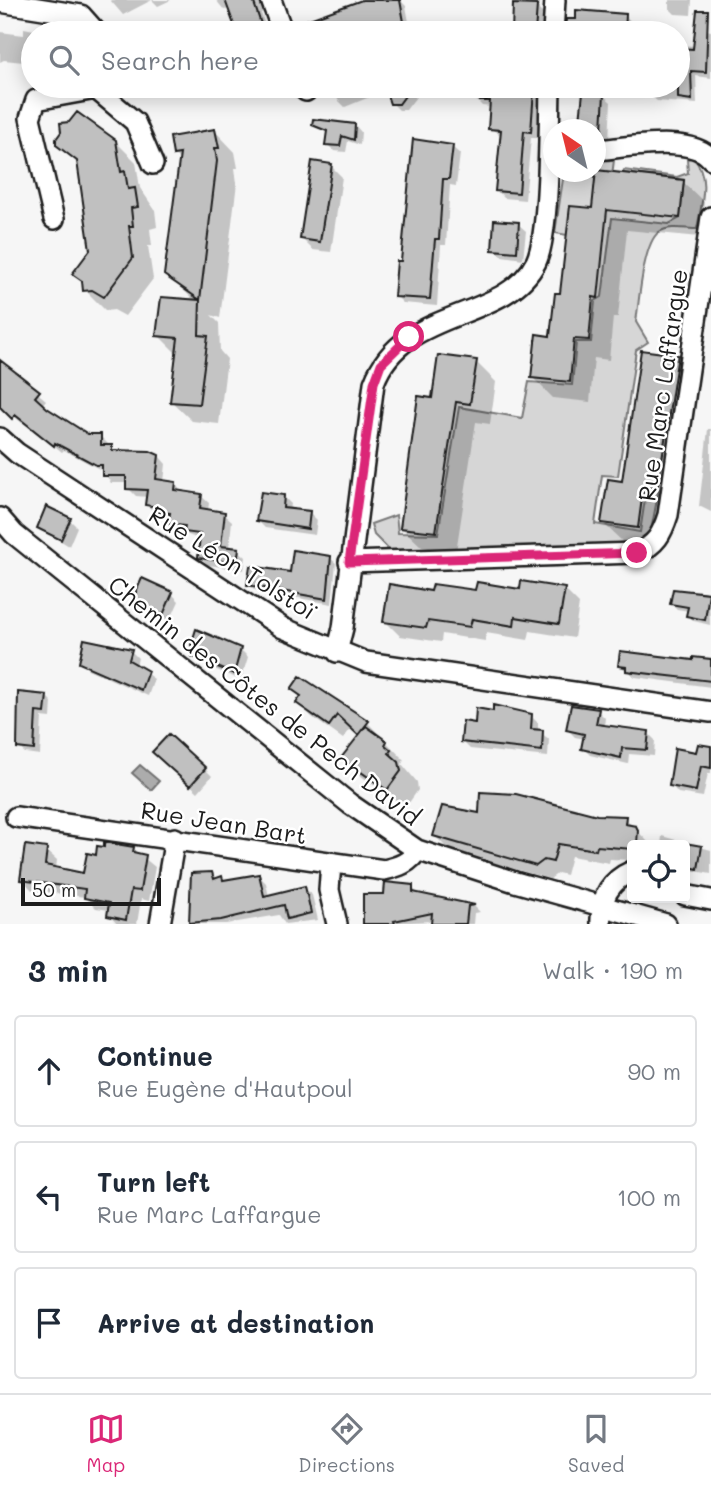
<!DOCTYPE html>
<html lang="en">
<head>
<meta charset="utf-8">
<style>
	:root { --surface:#fff; --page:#f2f2f3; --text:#1f2937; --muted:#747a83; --line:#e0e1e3; --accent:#db2777 }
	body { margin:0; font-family:Mali,sans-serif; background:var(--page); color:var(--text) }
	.controls { position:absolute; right:21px; bottom:21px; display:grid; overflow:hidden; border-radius:7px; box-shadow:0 4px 18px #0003 }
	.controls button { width:63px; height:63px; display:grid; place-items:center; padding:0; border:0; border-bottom:2px solid var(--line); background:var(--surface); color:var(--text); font:35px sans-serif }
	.compass { position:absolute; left:543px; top:119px; width:63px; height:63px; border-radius:50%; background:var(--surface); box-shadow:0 4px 18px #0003; rotate:325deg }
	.scale { position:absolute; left:21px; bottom:18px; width:140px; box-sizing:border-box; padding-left:7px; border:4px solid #1c1c1c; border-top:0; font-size:19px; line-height:24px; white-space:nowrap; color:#1c1c1c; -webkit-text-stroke:5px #fff; paint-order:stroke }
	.stop { position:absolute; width:21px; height:21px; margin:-16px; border:5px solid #db2777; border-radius:50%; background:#fff }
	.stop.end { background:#db2777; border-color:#fff; box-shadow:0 2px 7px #0008 }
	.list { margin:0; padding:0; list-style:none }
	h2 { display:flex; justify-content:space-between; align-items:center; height:91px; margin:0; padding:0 28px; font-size:30px }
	h2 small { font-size:23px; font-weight:400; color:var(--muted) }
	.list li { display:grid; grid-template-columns:46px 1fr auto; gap:21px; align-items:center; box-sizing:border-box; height:112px; margin:0 14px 14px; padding:0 14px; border:2px solid var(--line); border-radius:7px }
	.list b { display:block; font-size:26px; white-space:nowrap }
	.list p { margin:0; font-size:23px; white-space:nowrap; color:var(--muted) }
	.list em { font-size:23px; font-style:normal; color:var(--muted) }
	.icon { flex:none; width:38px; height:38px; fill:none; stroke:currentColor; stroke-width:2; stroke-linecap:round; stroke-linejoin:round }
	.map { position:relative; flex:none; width:711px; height:924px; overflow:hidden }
	.search { position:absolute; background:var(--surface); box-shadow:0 4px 18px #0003; left:21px; right:21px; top:21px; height:77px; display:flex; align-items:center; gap:18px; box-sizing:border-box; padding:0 24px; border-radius:38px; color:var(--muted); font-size:26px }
	.sheet { height:469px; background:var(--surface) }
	nav { display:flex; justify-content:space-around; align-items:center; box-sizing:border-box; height:98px; border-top:2px solid var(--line); background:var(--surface); font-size:19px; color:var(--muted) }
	nav a { display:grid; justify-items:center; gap:4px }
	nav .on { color:var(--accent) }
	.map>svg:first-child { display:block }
</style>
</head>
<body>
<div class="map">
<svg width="711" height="924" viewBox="0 0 711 924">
	<rect width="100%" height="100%" fill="#f6f6f6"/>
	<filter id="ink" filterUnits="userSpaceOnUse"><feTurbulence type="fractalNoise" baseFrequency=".0143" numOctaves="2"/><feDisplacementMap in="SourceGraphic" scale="14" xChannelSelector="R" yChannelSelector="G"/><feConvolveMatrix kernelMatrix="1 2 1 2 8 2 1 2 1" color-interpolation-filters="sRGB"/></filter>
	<g filter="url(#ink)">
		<!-- green -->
		<path fill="#d6d6d6" stroke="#797979" stroke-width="2" d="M693,158c18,17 8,48 4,71 -12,0 -27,-4 -38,3 -16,11 -20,70 -23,90l12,20 -12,8 -18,126 -16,-1 -7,49 45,8 7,-46 12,3 -8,42 -14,10 -59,6 -189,3 -15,-15 -3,-11 25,-9 2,18 40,1 21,-127 63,11 7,-36 43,3 4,-43h15l4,-41 7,-4 10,-79 57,6 11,-6 4,-38 -61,-7 1,-3 53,7 11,-4 -1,-14z
			M614,160c-1,29 -28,55 -47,75l-12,-2 9,-61h32v-11z"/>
		<!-- water -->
		<path fill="#acacac" stroke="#727272" stroke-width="2" d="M140,765l19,16 -8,9 -19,-17z"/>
		<!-- shadow -->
		<path fill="#0003" d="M110,0h61l-13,6 -6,-6 -29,15z
			M216,0h52l-2,11 -5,2 7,20h-29l-9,-24 -6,1z
			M367,0h33l6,6 5,27h-115l-1,-7z
			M515,0h25l-1,10 4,4 -1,19h-29z
			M669,0h23l-1,15 -16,-1 -6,-6z
			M625,15l7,8v10h-65l1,-13z
			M24,28l25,5h-16v30l-29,-3 -4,2v-30l24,3z
			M696,28l15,3v47l-15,-2 1,28 -40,-3 -6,-5 1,-10h26v-41l17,1z
			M333,86h45l-1,8 -32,13 -7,-7z
			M463,86h80l-5,52h-7l-6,62 -21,-2 -7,-8 5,-54 -12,-8 2,-21 -10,-1z
			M388,90l22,1 6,6 -10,13h-7l-7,-7z
			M603,95l8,7 -2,39 -13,-1z
			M314,125h41l6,7 -1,13 -12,-4 -2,11 -12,-1 -7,-7 2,-10z
			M215,131l20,21 3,16h-3l2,15 -17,135 -9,-3 8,8 1,28 7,8 -8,65 -27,-3 -21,-20 6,-47 -19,-19 38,-33 -30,-28 15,-113 -7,-7z
			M115,141l21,21 4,26 15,22 2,17 -7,2 2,17h-4l5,33 -28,37 -11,-6 -8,1 -21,-21 7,-39 -12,-85 -22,-22z
			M452,147l8,7 -4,32 -6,-1 -4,60h-5l-4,61 -34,-3 -7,-7 7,-33z
			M331,166l11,11 -11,75 -18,-2 -11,-11z
			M683,182l21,20 -4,35 -73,-7 -9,87h-5l-4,43 -15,-2 -4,44 -37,-4 -20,-20 19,-40 42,-128z
			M518,224l8,7 -3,28 -21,-3 -8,-7z
			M677,357l20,20 -39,171 -34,-5 -21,-20z
			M0,362l46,38 -4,5 46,31h12l16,16 43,4 7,8 -2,18 11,1 7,10 19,3 8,7 -1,8 16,3 8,7 -3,27 9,2 8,7 -2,13 -36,-5 -8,-8 1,-17 -23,-9 -8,-8 1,-4 -17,-7 -8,-8 2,-7 -12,-1 -8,-8v-5h-17l-8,-12 -39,-21 -2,2 -38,-31 -2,2 -22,-19z
			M476,362l20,20 -6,42 -14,-2 -20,130 -34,-5 -21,-20 33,-127z
			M708,429h3v83l-12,-6z
			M284,497l7,7 -1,6 20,3 7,7 -2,15 -50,-7 -7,-7z
			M70,520l7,7 -8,19 -30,-19z
			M330,558l6,5 -4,41 -77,-14 -6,-6 43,-10z
			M564,589l15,15 -5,34 -44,-7 -2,9 -42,-7 -1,8 -43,-7 -1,8 -41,-6 -15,-15 92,-29z
			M172,594l7,7 -9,20 -29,-14 -7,-7z
			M709,595l1,30 -16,-4 -6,-6 1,-4 -12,-2 -5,-5z
			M240,649l8,8 -7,23 -41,-17 -7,-7z
			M131,651l7,7 -2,8 18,13 -6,17 -60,-27 -7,-7z
			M711,662v25l-76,-10 -15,-11z
			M301,679l67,44 36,37 -2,4 15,18 1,8 -12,17 -45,-31 -18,-18 17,-22 -8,-9 -9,12 -31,-22 -14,-14 4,-5 -9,-9z
			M20,694l26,2 6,6 -1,16 -9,-1 -2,38 -15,-2 -7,-6z
			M495,707l36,9 7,7v8l11,8 -1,18 -78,-8 -7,-7 14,-17 18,-12z
			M598,711l7,7 -1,9 44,6 7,7 -1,16 -25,-2 -1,10 -38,-9 -7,-7 2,-9 -10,-2 -7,-7z
			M711,748v25h-3l-5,24 -25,-4 -7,-8 27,-31z
			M162,759l43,10 7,7 -14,16z
			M480,815l145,3 26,27h-13l1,-9 -3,-4 -4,28 -22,-1 -1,4 -38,-7 -5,19 -8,-2 -8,6 -101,-29 -14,-14z
			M662,836l49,14v24l-26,-5v-24h-24z
			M133,849l22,18 -6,34 -8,-2 -4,25h-20l-8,-9v-5l-13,-2 -11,-11 -53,-7 -10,-11 24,-29 11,10 -1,9 28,6 13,-18z
			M211,874l14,8 33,-7 8,8 3,14 35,-9 8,7 6,25 -33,4 -6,-9 -53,9h-33l-2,-2z
			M412,887l7,8 55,11 6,6 -6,1 -1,11h-41l1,-3 -68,3 20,-28z"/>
		<!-- building -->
		<path fill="#c0c0c0" stroke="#1c1c1c" stroke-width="2" d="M225,0h28l11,33h-27z
			M362,0h38l6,33h-111l-2,-8z
			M513,4l24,1 -2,28h-23z
			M576,10l50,4 -1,19h-60l1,-14h10z
			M697,10h11l-2,62 -15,-1 1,29 -14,-2v-50l15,1z
			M481,86l53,3 -3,43 -7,-1 -5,62 -24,-2 6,-61 -13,-1 2,-28h-10z
			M385,89h25l-11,15h-9z
			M583,92l21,1 -2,37h-23z
			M77,112l39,28 5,32 4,-1 3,18 7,-1 3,19 -7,1 2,18h-4l4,32 -29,39 -12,-7 -9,1 -1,-10 -10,-7 18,-24 -13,-89 -21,-16v-6l5,-7 -1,-9 9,-1z
			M313,119l42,5 -1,16 -12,-4 -2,10 -15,-1 2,-14 -15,-6z
			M215,129l4,19h-4l2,13 -17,139 -36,-25 16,-121 -7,1 -3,-18z
			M413,139l40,6 -4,34h-6l-4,60h-4l-5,60 -36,-2 3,-36h4z
			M312,161l20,3 -12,78 -20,-3z
			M596,170l88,10 -4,38 -73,-8 -9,88 -5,-1 -4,43 -15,-1 -4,43 -39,-4 5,-44 14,2 5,-43h5l10,-87 22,2z
			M494,220l25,2 -2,30 -25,-2z
			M161,297l39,3 -1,35 9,1 -9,68 -29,-2 8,-64 -22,-2z
			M641,350l37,5 -20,130 -14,-2 -6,45 -37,-5 7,-44 14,2z
			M438,355l39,5 -7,44 -14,-2 -20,130 -36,-4 18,-132 14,2z
			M0,360l40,31 -5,6 12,11 41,26h13v11h11v5l38,1 9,4 -3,24 20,3 -1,8 27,4 -2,14 25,4 -4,34 18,2 -2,15 -39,-5 2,-24 -16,-2 1,-6 -17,-2 2,-11 -13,-1 1,-5 -13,-2 2,-15 -21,-1v-13h-24v-11h-6l-41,-22 -1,3 -39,-31 -3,4 -12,-12z
			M261,492l23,3 -1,13 27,3 -2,18 -52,-8z
			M46,506l25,12 -10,22 -24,-12z
			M293,550l38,6 -4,43 -80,-14 3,-19 40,6z
			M142,578l31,14 -10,23 -31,-14z
			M521,581l44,7 -6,36 -44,-7 -1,9 -42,-7 -2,8 -42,-6 -2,7 -43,-6 6,-38 42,7 2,-7 42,6 2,-8 43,7z
			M673,589l36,4 -4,27 -19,-4 2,-9 -18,-3z
			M196,629l45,19 -7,26 -43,-18 3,-9 -3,-2z
			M84,639l48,10 -3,11 19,11 -7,19 -62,-27z
			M620,651l73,9v-3l18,2v22l-85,-10v-4l-8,-1z
			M300,676l69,45 -11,14 -21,-20 -8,11 -33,-23 5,-7 -10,-7z
			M18,692l29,3 -2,18 -9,-1 -2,38 -17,-2z
			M493,705l39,9 -1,15 12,1 -1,21 -81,-9 2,-21 12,2 1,-15 17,3z
			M571,705l28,4 -3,15 53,7 -2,19 -25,-2 -1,10 -40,-9 3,-15 -18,-4z
			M366,726l21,15 -2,4 6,5 -2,3 10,9 2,9 -14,19 -46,-32z
			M169,734l37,34 -16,18 -38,-34z
			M698,744l13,2v22l-10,-2 -5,25 -27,-5 6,-38 21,4z
			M480,792l36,2 81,21 29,1 -1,8 11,2 2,4 -1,15h-5v4l-35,-3 -1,4 -38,-6 -5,18 -9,-2 -8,6 -103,-30 9,-30 37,7z
			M104,842l30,5 -1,5 13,3 -6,36 -9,-1 -5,30 -19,-4 2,-13 -25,-5 1,-9 -65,-9 5,-35 22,3 -2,17 38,8 4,-20 9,2 1,-9 7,1z
			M685,843l17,3 -4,23 -13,-3z
			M212,872l2,7 8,-3 1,4 36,-6 5,22 41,-10 6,27 -24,6 -3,-14 -63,15 -32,3 2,-50z
			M385,882l28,3v7l62,13 -7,1 -2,18h-35l1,-11 -38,8 1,3h-32v-30h21z"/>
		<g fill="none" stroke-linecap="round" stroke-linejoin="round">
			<!-- street casing -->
			<g stroke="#1c1c1c" stroke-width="24">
				<path id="street" d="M271,0l12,33
					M0,2l81,13 16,18
					M553,33l2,-33
					M304,86l2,5
					M96,89l39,33 18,42
					M596,150c28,-2 97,-16 115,9
					M54,219l-24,-101 6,-18 60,-11 2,-3
					M0,438l17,15 266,175 83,34 345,50
					M0,518l14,16 336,270 67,46 98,32 151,42
					M349,562l288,-9c19,-8 25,-19 31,-38l43,-298
					M337,652l6,-24 31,-245c28,-77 131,-60 162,-121 14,-29 13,-139 14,-176
					M16,817l368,53c13,-3 27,-7 33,-20
					M331,863l-2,27 8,34
					M685,895l26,5
					M160,924l15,-86
					M601,924c-1,-25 8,-43 31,-53"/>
			</g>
			<!-- street -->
			<use href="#street" stroke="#fff" stroke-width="19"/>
		</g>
	</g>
	<g fill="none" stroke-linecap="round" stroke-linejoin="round" filter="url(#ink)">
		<!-- route -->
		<path stroke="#db2777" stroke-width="9" d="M409,337l-28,27 -7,19 -25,179 288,-9"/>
	</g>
	<g text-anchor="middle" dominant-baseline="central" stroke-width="5" stroke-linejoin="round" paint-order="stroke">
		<!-- street labels -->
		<g font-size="24" fill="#1c1c1c" stroke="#fff">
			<text transform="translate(662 385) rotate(-82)">Rue Marc Laffargue</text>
			<text transform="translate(233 562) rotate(32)">Rue Léon Tolstoï</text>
			<text transform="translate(265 700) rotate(38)">Chemin des Côtes de Pech David</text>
			<text transform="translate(224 822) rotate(9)">Rue Jean Bart</text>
		</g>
	</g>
</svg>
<div class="controls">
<button><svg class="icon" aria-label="locate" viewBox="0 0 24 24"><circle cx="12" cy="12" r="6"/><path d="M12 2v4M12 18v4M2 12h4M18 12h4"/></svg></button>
</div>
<svg class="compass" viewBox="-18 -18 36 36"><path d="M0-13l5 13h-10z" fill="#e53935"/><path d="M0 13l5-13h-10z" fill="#747a83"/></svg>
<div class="scale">50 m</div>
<div class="stop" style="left:409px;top:337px"></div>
<div class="stop end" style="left:637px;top:553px"></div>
<div class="search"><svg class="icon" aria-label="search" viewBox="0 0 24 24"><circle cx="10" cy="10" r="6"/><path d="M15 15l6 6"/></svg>Search here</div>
</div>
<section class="sheet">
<h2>3 min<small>Walk · 190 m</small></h2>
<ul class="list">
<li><svg class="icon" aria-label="ahead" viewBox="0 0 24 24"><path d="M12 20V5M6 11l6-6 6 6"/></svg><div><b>Continue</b><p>Rue Eugène d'Hautpoul</p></div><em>90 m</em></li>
<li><svg class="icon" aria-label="left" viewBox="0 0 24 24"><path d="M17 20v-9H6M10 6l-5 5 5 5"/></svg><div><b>Turn left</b><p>Rue Marc Laffargue</p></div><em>100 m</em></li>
<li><svg class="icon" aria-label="arrive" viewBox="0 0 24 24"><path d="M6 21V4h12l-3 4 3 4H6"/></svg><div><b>Arrive at destination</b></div></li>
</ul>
</section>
<nav>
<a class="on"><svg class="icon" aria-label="map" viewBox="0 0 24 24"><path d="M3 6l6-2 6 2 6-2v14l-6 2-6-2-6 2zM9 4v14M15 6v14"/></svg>Map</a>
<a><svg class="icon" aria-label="directions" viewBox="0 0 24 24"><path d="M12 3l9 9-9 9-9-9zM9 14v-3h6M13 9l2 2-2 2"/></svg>Directions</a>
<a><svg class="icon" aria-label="saved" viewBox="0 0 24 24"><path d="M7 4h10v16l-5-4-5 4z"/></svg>Saved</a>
</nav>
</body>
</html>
